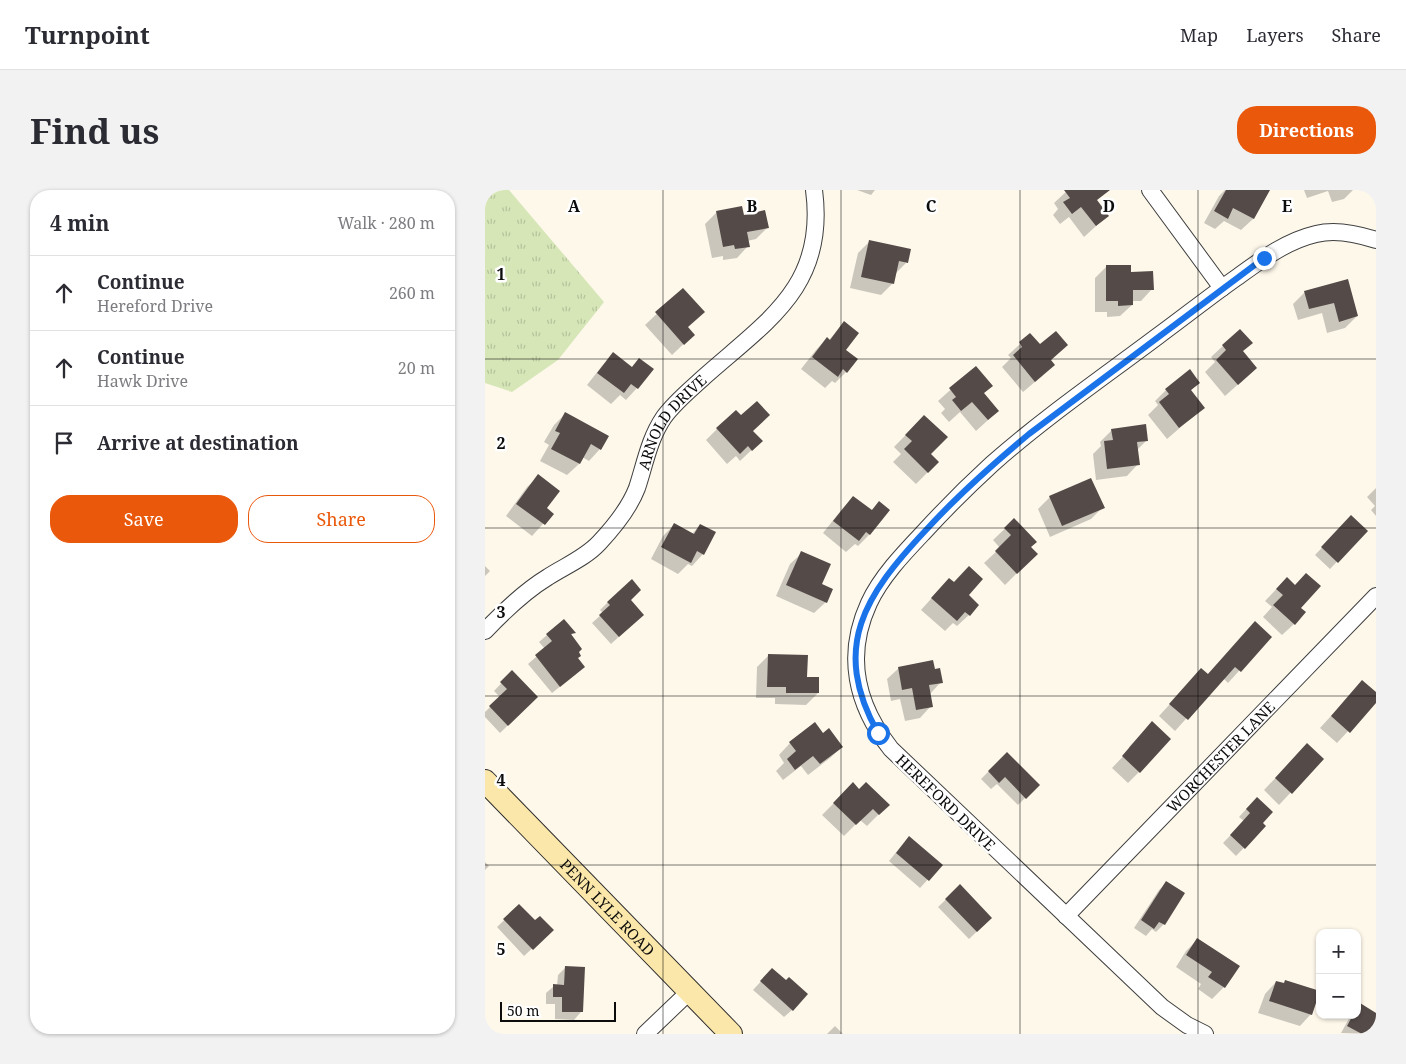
<!DOCTYPE html>
<html lang="en">
<head>
<meta charset="utf-8">
<style>
	:root { --surface:#fff; --page:#f2f2f3; --text:#2b2b33; --muted:#7c7c81; --line:#e1e1e2; --accent:#ea580c }
	body { margin:0; font-family:"Noto Serif",serif; background:var(--page); color:var(--text) }
	.controls { position:absolute; right:15px; bottom:15px; display:grid; overflow:hidden; border-radius:10px; box-shadow:0 1px 4px #0004 }
	.controls button { width:45px; height:45px; display:grid; place-items:center; padding:0; border:0; border-bottom:1px solid var(--line); background:var(--surface); color:var(--text); font:25px sans-serif }
	.scale { position:absolute; left:15px; bottom:12px; width:116px; box-sizing:border-box; padding-left:5px; border:2px solid #0c0c0c; border-top:0; font-size:14px; line-height:18px; white-space:nowrap; color:#0c0c0c; -webkit-text-stroke:4px #fff; paint-order:stroke }
	.stop { position:absolute; width:15px; height:15px; margin:-11px; border:4px solid #1a73e8; border-radius:50%; background:#fff }
	.stop.end { background:#1a73e8; border-color:#fff; box-shadow:0 1px 5px #0008 }
	.list { margin:0; padding:0; list-style:none }
	h2 { display:flex; justify-content:space-between; align-items:center; height:65px; margin:0; padding:0 20px; font-size:21px }
	h2 small { font-size:16px; font-weight:400; color:var(--muted) }
	.list li { display:grid; grid-template-columns:32px 1fr auto; gap:15px; align-items:center; box-sizing:border-box; height:75px; padding:0 20px; border-top:1px solid var(--line) }
	.list b { display:block; font-size:19px; white-space:nowrap }
	.list p { margin:0; font-size:16px; white-space:nowrap; color:var(--muted) }
	.list em { font-size:16px; font-style:normal; color:var(--muted) }
	.actions { display:flex; gap:10px; padding:15px 20px }
	.actions a { flex:1; padding:11px 0; border:1px solid var(--accent); border-radius:20px; text-align:center; font-size:18px; color:var(--accent) }
	.actions .main { background:var(--accent); color:#fff }
	.icon { flex:none; width:28px; height:28px; fill:none; stroke:currentColor; stroke-width:2; stroke-linecap:round; stroke-linejoin:round }
	.map { position:relative; flex:none; width:891px; height:844px; overflow:hidden; border-radius:20px }
	header { display:flex; align-items:center; gap:30px; box-sizing:border-box; height:70px; padding:0 25px; background:var(--surface); border-bottom:1px solid var(--line) }
	header strong { font-size:24px }
	nav { display:flex; gap:28px; margin-inline-start:auto; font-size:18px }
	.intro { display:flex; align-items:center; justify-content:space-between; box-sizing:border-box; height:120px; padding:0 30px }
	h1 { margin:0; font-size:35px }
	.button { padding:12px 22px; border-radius:20px; background:var(--accent); color:#fff; font-size:18px; font-weight:700 }
	main { display:flex; gap:30px; padding:0 30px }
	aside { flex:1; background:var(--surface); border-radius:20px; box-shadow:0 1px 4px #0004 }
	.map>svg:first-child { display:block }
</style>
</head>
<body>
<header>
<strong>Turnpoint</strong>
<nav><a>Map</a><a>Layers</a><a>Share</a></nav>
</header>
<div class="intro"><h1>Find us</h1><a class="button">Directions</a></div>
<main>
<aside>
<h2>4 min<small>Walk · 280 m</small></h2>
<ul class="list">
<li><svg class="icon" aria-label="ahead" viewBox="0 0 24 24"><path d="M12 20V5M6 11l6-6 6 6"/></svg><div><b>Continue</b><p>Hereford Drive</p></div><em>260 m</em></li>
<li><svg class="icon" aria-label="ahead" viewBox="0 0 24 24"><path d="M12 20V5M6 11l6-6 6 6"/></svg><div><b>Continue</b><p>Hawk Drive</p></div><em>20 m</em></li>
<li><svg class="icon" aria-label="arrive" viewBox="0 0 24 24"><path d="M6 21V4h12l-3 4 3 4H6"/></svg><div><b>Arrive at destination</b></div></li>
</ul>
<div class="actions"><a class="main">Save</a><a>Share</a></div>
</aside>
<div class="map">
<svg width="891" height="844" viewBox="0 0 891 844">
	<defs>
		<pattern id="grass-tufts" width="24" height="20" patternUnits="userSpaceOnUse" patternTransform="scale(1.25)"><rect width="24" height="20" fill="#d6e6b7"/><path d="M3 7l-1-3M5 7V3M7 7l1-3M15 17l-1-3M17 17v-4M19 17l1-3" fill="none" stroke="#b6c49c"/></pattern>
	</defs>
	<rect width="100%" height="100%" fill="#fef8eb"/>
	<!-- grass -->
	<path fill="url(#grass-tufts)" d="M0,0h24l95,112 -46,58 -46,32 -27,-9z"/>
	<!-- shadow -->
	<path fill="#0003" d="M372,0h18l-4,5z
		M583,0h34l-6,11 11,15 -23,21 -15,-20 -9,7 -7,-9 5,-6 -4,-6z
		M740,0h43l-15,29 -12,11 -17,-9 -9,8 -11,-6 15,-27z
		M819,0h49l-9,9 -12,3 -4,-11 -21,7z
		M232,22l26,4 24,12 -11,11 -9,2 1,5 -11,12 -14,2v-4l-11,2 -7,-34z
		M385,51l36,22 -11,11 -2,9 -12,12 -31,-7 8,-35z
		M621,77l24,6 22,16 -11,12h-9v4l-12,11 -13,1v-5h-12v-34z
		M862,91l10,35 -12,12 -18,5 -5,-20 -24,7 -5,-16 12,-12z
		M198,99l4,38 6,8 -21,20 -27,-30z
		M359,133v27l2,22 -11,11 -3,-2 -7,7 -24,-19 15,-19 11,-12 2,2z
		M755,140l4,49 -19,17 -20,-24 10,-10 -4,-5z
		M545,145l10,11 26,-1 -16,16 -8,15 -19,16 -21,-25 9,-9 -3,-3z
		M129,164l17,14 9,-9 -3,29 -11,12 -6,-5 -9,9 -24,-19 15,-19z
		M491,177l7,27 15,17 -22,20 -16,-19 -11,10 -8,-9 4,-4 -7,-8z
		M714,192l-9,9 13,17 -36,31 -19,-24 10,-10 -3,-4 11,-11z
		M80,224l35,35 -11,12 -7,-4 -3,7 -12,11 -27,-14 9,-16 -5,-3 10,-17z
		M439,226l6,38 8,8 -22,22 -23,-22 8,-8 -7,-7z
		M232,239l35,2 9,10 -21,20 -4,-5 -9,8 -21,-24z
		M627,240l34,11 -9,9 1,14 -11,12 -31,4 -3,-26 8,-8 -1,-4z
		M54,286l6,33 7,5 -20,22 -26,-20 21,-29z
		M891,298v28l-5,-6 4,-4 -8,-9z
		M368,307l18,14 8,-8 9,7 -19,25 -11,11 -3,-2 -9,8 -23,-19 19,-24z
		M565,307l53,10 -12,12 -41,18 -12,-28z
		M866,327l15,14 -36,38 -15,-14z
		M529,330l15,27 7,7 -31,31 -21,-22 16,-15 -7,-8z
		M189,335l18,9 8,-9 3,29 -11,12 -4,-2 -10,10 -27,-15 12,-23z
		M317,363l18,31 6,18 -12,11 -38,-17 14,-32z
		M0,376l5,5 -5,5z
		M802,388l12,30 -5,16 -12,11 -19,-18 9,-10 -7,-6z
		M453,401l29,5 2,19 -12,11 -4,-3 -8,8 -24,-21z
		M144,410l6,22 -24,22 -19,-21 11,-10 -3,-3 8,-8z
		M770,433l15,14 -42,46 -5,-5 -48,53 -16,-15 42,-46 6,5z
		M89,442l-4,4 7,17 -1,21 -24,19 -24,-29 17,-15 -6,-7 8,-7z
		M283,466l38,22 12,15 -12,12 -31,-1v-6h-19l1,-31z
		M414,478l35,2 7,12 -12,13 2,11 -11,12 -15,3 -5,-22 -9,2 -4,-22z
		M27,482l25,25 -37,36 -15,-16v-5l15,-15 -6,-6z
		M866,504h25v7l-39,42 -17,-15z
		M338,544l19,13 -12,11 -22,17 -7,-9 -18,14 -7,-9 8,-8 -5,-8 11,-12z
		M656,544l-2,38 -11,11 -16,-15 18,-19 -1,-2z
		M522,563l31,32 -20,20 -21,-21 -6,5 -10,-10z
		M811,566l26,3 -43,46 -15,-15z
		M368,594l6,6 29,15 -21,21 -7,-6 -16,16 -22,-21z
		M764,616l16,20 -29,30 -13,-13 21,-22 -5,-4z
		M417,655l39,20 -21,23 -31,-27z
		M0,672l4,4 -4,4z
		M682,692l-3,42 -8,8 -4,-3 -6,7 -12,-8 25,-38z
		M475,696l31,32 -22,21 -31,-32z
		M34,716l16,16 17,8 -28,26 -27,-29z
		M713,749l40,27 -14,21 -12,12 -14,-10 3,-5 -25,-17 10,-16z
		M80,778l16,44 -7,8 -19,-1v-15h-9v-11l8,-7h3l1,-11z
		M280,787l27,33 -8,7 -31,-27z
		M791,792l35,32 -11,12 -42,-13 7,-19z
		M891,824v20l-35,-1 10,-18z
		M350,836l8,8h-16z"/>
	<!-- building -->
	<path fill="#544b49" d="M579,0h46l-13,10 12,16 -13,10 -15,-19 -9,7 -9,-12 7,-4z
		M741,0h44l-16,29 -21,-11 -5,11 -14,-8z
		M257,16l2,9 21,-5 4,18 -22,4 3,15 -15,2 -1,-4 -11,2 -7,-36z
		M384,50l42,9 -3,14 -9,-2 -5,23 -33,-7z
		M621,75h25v7l22,-1 1,19h-21v15l-15,1v-5h-12z
		M863,89l10,37 -19,6 -5,-19 -25,6 -5,-18z
		M198,98l22,24 -17,15 7,8 -11,10 -29,-33z
		M359,131l15,12 -13,17 12,9 -11,14 -4,-4 -5,8 -26,-20 15,-20 3,3z
		M755,139l13,14 -10,8 14,17 -19,17 -22,-25 10,-10 -4,-5z
		M571,141l12,14 -17,15 4,5 -20,17 -22,-27 9,-8 -3,-5 11,-9 10,11z
		M128,162l19,15 7,-9 15,11 -16,20 -7,-5 -7,9 -27,-20z
		M491,176l17,20 -9,7 15,18 -11,9 -16,-18 -11,9 -9,-11 4,-3 -7,-9z
		M705,179l10,14 -9,7 14,18 -26,20 -20,-26 10,-8 -4,-5z
		M272,211l13,14 -17,16 10,10 -11,10 -4,-5 -8,8 -24,-26 20,-18 5,5z
		M80,222l44,24 -8,14 -10,-6 -11,20 -29,-15 9,-16 -5,-2z
		M439,225l24,22 -17,17 8,8 -11,11 -24,-24 8,-8 -7,-6z
		M661,234l2,17 -11,1 3,23 -33,4 -3,-28 9,-1 -2,-11z
		M53,284l22,17 -13,17 7,6 -9,11 -29,-21z
		M606,288l14,30 -43,18 -13,-30z
		M368,306l19,14 7,-9 11,9 -20,25 -4,-3 -7,9 -26,-20z
		M866,325l17,16 -30,32 -17,-16z
		M529,328l23,24 -6,5 7,7 -21,20 -22,-23 16,-16 -7,-7z
		M189,333l20,11 6,-10 16,8 -12,23 -7,-4 -6,12 -30,-16z
		M316,361l30,13 -9,20 11,5 -6,14 -41,-18z
		M484,376l14,13 -14,16 10,10 -9,11 -5,-4 -8,9 -26,-23 18,-20 5,4z
		M821,383l15,13 -20,22 5,4 -11,13 -22,-20 10,-10 -7,-6 11,-12 8,8z
		M147,389l9,11 -10,10 13,15 -25,22 -20,-22 11,-10 -3,-3z
		M79,429l12,14 -5,1 11,15 -3,3 2,4 -3,2 7,9 -25,20 -25,-32 17,-14 -6,-7z
		M770,431l17,16 -31,35 -6,-5 -47,53 -19,-16 32,-36 7,6z
		M283,464l40,1 -1,22h12v16h-33v-6h-19z
		M448,470l2,9 5,-1 3,15 -14,2 4,22 -17,3 -4,-22 -10,2 -4,-23z
		M27,480l26,27 -30,29 -19,-20 18,-17 -7,-7z
		M877,490l14,12v11l-26,30 -19,-17z
		M667,531l19,18 -31,34 -18,-17z
		M330,532l8,11 6,-5 14,19 -23,17 -7,-8 -18,14 -8,-11 9,-8 -7,-9z
		M822,553l17,16 -32,35 -17,-16z
		M522,562l33,33 -14,14 -21,-22 -6,6 -11,-12z
		M368,592l6,7 7,-7 24,23 -11,10 -6,-6 -17,16 -23,-22z
		M772,607l16,15 -10,11 3,3 -21,23 -15,-14 20,-22 -4,-4z
		M424,646l34,29 -14,16 -33,-28z
		M681,691l19,12 -20,32 -6,-3 -5,7 -13,-9z
		M475,694l32,34 -15,14 -32,-33z
		M34,714l16,16 5,-4 14,14 -21,20 -30,-31z
		M712,748l43,28 -15,22 -17,-11 4,-5 -26,-17z
		M80,776l20,1 -2,45h-21v-15h-9v-13l11,1z
		M287,778l14,12 3,-3 19,17 -15,17 -33,-30z
		M800,790l35,11 -8,24 -43,-14 7,-20 8,2z
		M875,813l16,10v21h-14l-15,-8 6,-11h4v-7z"/>
	<g fill="none" stroke-linecap="round" stroke-linejoin="round">
		<!-- street casing -->
		<g stroke="#3f3f3f" stroke-width="18">
			<g id="street">
				<path d="M665,0l72,98"/>
				<path id="s1" d="M0,441c19,-20 40,-40 63,-54 17,-11 37,-19 51,-34 15,-16 30,-34 38,-55 8,-24 12,-49 27,-71 11,-15 26,-27 40,-40 63,-56 123,-91 110,-187"/>
				<path id="s2" d="M581,726l310,-320"/>
				<path d="M160,844l45,-43"/>
				<path d="M720,844l-18,-9 -25,-18 -271,-258c-35,-44 -46,-94 -22,-146 12,-26 35,-50 54,-70 22,-24 45,-47 69,-69 52,-46 110,-86 166,-128 26,-19 51,-39 78,-58 25,-18 50,-37 80,-44 19,-5 42,0 60,6"/>
			</g>
		</g>
		<!-- secondary casing -->
		<g stroke="#2e2e2e" stroke-width="24">
			<g id="secondary">
				<path id="s3" d="M0,591l246,253"/>
			</g>
		</g>
		<!-- street -->
		<use href="#street" stroke="#fff" stroke-width="16"/>
		<!-- secondary -->
		<use href="#secondary" stroke="#fbe7a9" stroke-width="22"/>
	</g>
	<g fill="none" stroke-linecap="round" stroke-linejoin="round">
		<!-- route -->
		<path stroke="#1a73e8" stroke-width="6" d="M393,543c-48,-86 -13,-138 48,-203 32,-35 67,-66 103,-96l235,-176"/>
	</g>
	<!-- grid -->
	<path fill="none" stroke="#0c0c0c" stroke-width="1" stroke-opacity="0.55" d="M178,0v844M356,0v844M535,0v844M713,0v844M0,169h891M0,338h891M0,506h891M0,675h891"/>
	<g text-anchor="middle" dominant-baseline="central" stroke-width="5" stroke-linejoin="round" paint-order="stroke">
		<!-- street labels -->
		<g font-size="15" fill="#0c0c0c" stroke="#fff">
			<text stroke="none"><textPath href="#s1" startOffset="288">ARNOLD DRIVE</textPath></text>
			<text stroke="none"><textPath href="#s2" startOffset="222">WORCHESTER LANE</textPath></text>
			<text transform="translate(461 612) rotate(44)">HEREFORD DRIVE</text>
			<text stroke="none"><textPath href="#s3" startOffset="176">PENN LYLE ROAD</textPath></text>
		</g>
	</g>
	<g font-size="16" text-anchor="middle" font-weight="bold" fill="#0c0c0c" stroke="#fff" stroke-width="5" stroke-linejoin="round" paint-order="stroke">
		<text x="89" y="22">A</text>
		<text x="267" y="22">B</text>
		<text x="446" y="22">C</text>
		<text x="624" y="22">D</text>
		<text x="802" y="22">E</text>
		<text x="16" y="90">1</text>
		<text x="16" y="259">2</text>
		<text x="16" y="428">3</text>
		<text x="16" y="596">4</text>
		<text x="16" y="765">5</text>
	</g>
</svg>
<div class="controls">
<button>+</button>
<button>−</button>
</div>
<div class="scale">50 m</div>
<div class="stop" style="left:393px;top:543px"></div>
<div class="stop end" style="left:779px;top:68px"></div>
</div>
</main>
</body>
</html>
